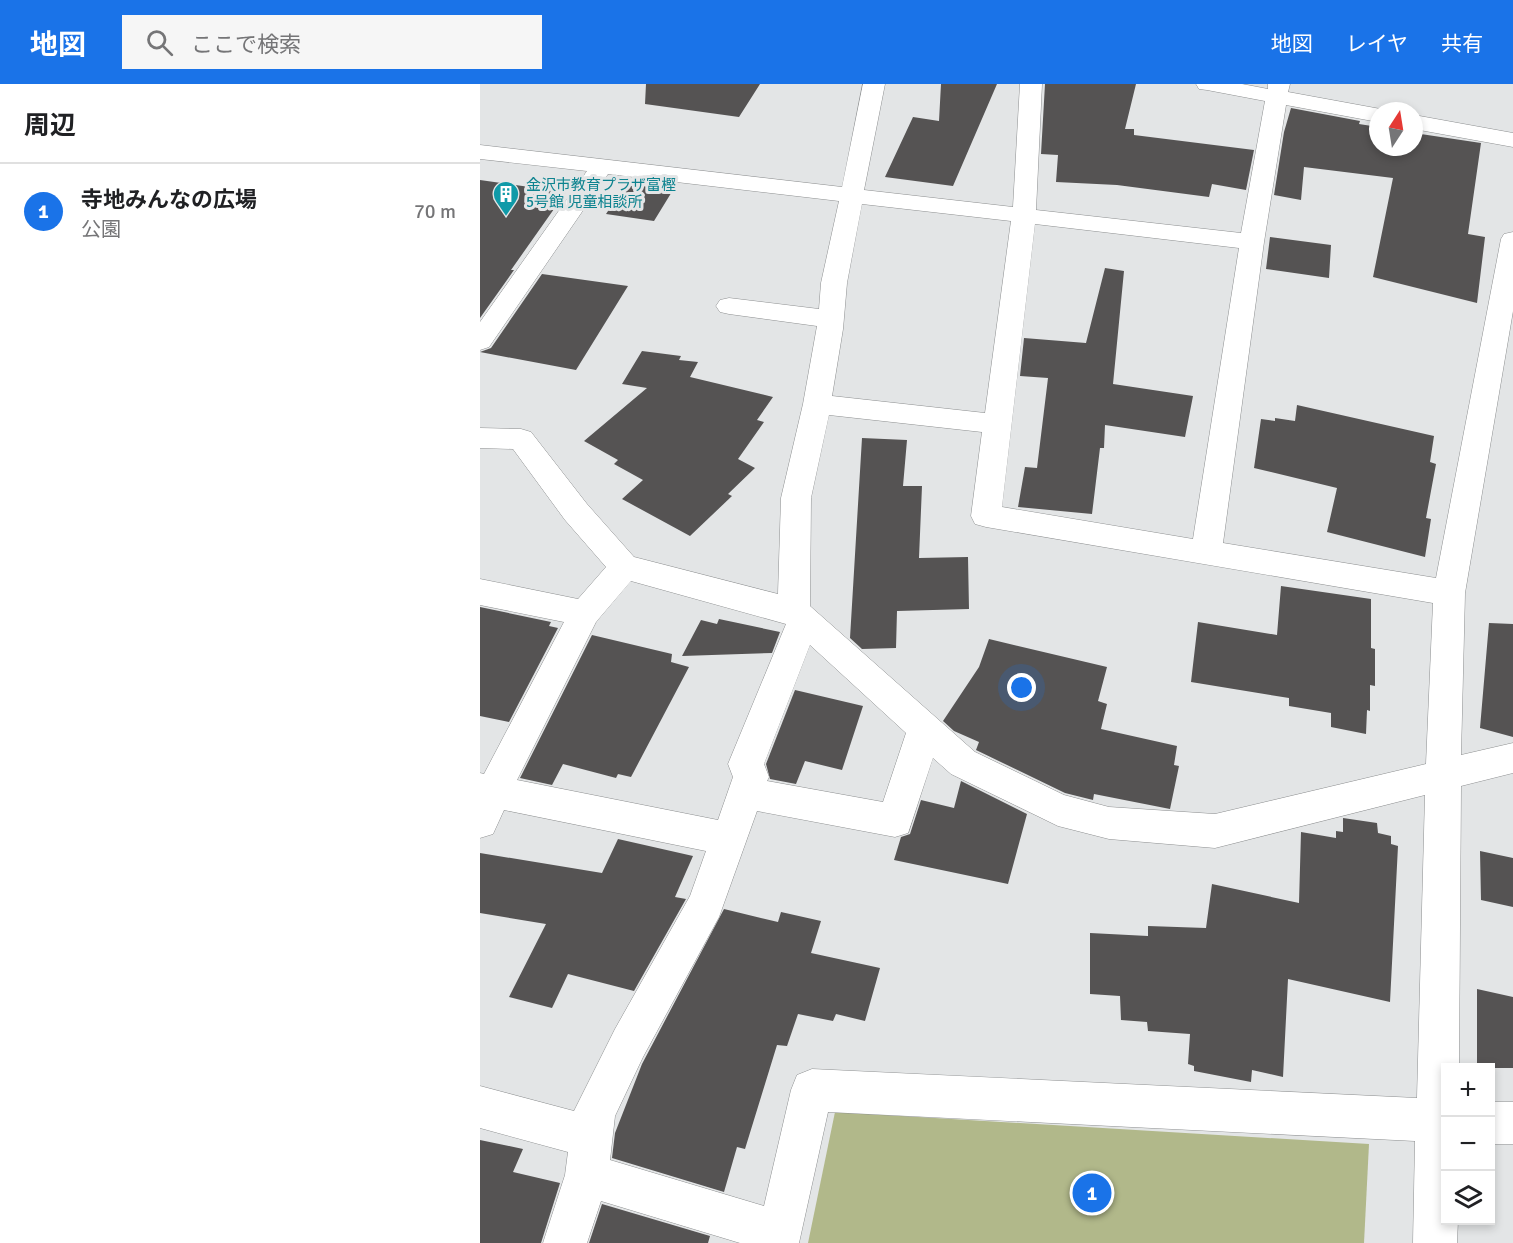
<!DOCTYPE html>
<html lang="ja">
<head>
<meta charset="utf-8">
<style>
	:root { --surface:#fff; --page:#f6f6f6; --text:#202124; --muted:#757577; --line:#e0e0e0; --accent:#1a73e8 }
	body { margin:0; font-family:Signika,"Noto Sans JP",sans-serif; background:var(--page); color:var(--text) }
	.controls { position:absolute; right:18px; bottom:18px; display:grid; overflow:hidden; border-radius:0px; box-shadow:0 3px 9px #0003 }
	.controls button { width:54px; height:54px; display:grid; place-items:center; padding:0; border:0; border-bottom:2px solid var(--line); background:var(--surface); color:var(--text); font:30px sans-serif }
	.compass { position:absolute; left:889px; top:18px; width:54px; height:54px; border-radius:50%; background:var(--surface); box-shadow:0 3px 9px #0003; rotate:12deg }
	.you { position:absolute; left:542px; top:604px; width:21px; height:21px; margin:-15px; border:4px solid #fff; border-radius:50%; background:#1a73e8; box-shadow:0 0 0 9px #1a73e833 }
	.badge { display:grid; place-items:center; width:39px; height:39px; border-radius:50%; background:var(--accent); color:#fff; font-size:20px; font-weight:700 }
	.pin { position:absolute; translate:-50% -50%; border:3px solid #fff; box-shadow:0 2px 6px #0006 }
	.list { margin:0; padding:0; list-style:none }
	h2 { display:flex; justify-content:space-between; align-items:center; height:78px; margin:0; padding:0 24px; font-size:26px }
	h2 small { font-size:20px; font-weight:400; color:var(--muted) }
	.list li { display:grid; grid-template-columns:39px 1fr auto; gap:18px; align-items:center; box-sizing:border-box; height:96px; padding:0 24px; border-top:2px solid var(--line) }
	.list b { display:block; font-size:22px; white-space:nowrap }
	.list p { margin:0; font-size:20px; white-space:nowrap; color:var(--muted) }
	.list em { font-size:20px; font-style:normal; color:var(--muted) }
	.icon { flex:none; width:33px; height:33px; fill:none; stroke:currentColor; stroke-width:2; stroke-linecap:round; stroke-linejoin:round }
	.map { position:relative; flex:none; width:1033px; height:1159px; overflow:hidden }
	header { display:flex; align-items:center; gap:36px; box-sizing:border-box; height:84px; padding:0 30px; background:var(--accent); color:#fff }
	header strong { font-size:28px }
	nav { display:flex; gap:33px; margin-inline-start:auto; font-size:21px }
	.search { width:420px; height:54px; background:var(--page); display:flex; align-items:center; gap:15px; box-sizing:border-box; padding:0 21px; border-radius:0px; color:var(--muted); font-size:22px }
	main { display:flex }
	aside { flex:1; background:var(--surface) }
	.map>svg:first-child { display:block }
</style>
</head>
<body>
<header>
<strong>地図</strong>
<div class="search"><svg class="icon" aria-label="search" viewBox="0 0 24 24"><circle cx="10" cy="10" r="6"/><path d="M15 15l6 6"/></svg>ここで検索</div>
<nav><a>地図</a><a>レイヤ</a><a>共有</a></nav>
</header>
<main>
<aside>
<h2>周辺<small></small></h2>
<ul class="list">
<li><span class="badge">1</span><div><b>寺地みんなの広場</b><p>公園</p></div><em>70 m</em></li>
</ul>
</aside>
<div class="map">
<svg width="1033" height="1159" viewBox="0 0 1033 1159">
	<rect width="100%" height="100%" fill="#e3e5e6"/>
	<!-- green -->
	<path fill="#b1b88a" d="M355,1028l534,32 -5,99h-556z"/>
	<!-- building -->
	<path fill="#555353" d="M166,0h114l-21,33 -94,-13z
		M461,0h56l-44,102 -68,-9 28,-60 26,4z
		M565,0h91l-11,45h9v6l120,15 -8,40 -34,-6 -3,13 -92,-12 -61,-3 2,-27 -17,-1z
		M811,24l69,13 -1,3 19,3v20h36v-14l67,10 -13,91 17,3 -8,66 -104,-26 20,-99 -89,-11 -3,33 -27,-5 10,-63z
		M0,96l86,12 -55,78h3l-34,48z
		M146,100l47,6 -19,31 -48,-7z
		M790,153l61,8 -2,33 -63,-9z
		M625,184l19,3 -11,113 80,12 -8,41 -80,-12 -1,23h-4l-8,66 -74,-7 7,-40 12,1 11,-90 -28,-2 4,-38 62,5z
		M62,190l86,12 -52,84 -96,-18 11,-4z
		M162,267l39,5 -2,4 19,2 -8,15 83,20 -16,23 7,2 -26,37 17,9 -27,26 4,2 -42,40 -68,-37 21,-19 -29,-16 4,-4 -34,-19 63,-53 -25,-4z
		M817,321l137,31 -4,26 6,2 -10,54 5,1 -6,38 -98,-25 10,-44 -83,-20 7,-49 14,2v-3l20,3z
		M382,354l45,2 -4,46h19l-3,72 49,-1 1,52 -72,2 -1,37 -34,1 -12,-11z
		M801,502l90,13v49l4,1v37l-5,-1v26l-3,-1 -1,24 -35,-7v-14l-42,-7v-8l-98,-16 7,-60 79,13z
		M0,523l71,15 -2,4 9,2 -49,94 -29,-6z
		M239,535l61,13 -8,21 -90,3 19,-36 16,4z
		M1009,539l24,1v113l-33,-9z
		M112,551l80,19 -1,8 18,5 -58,110 -13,-3 -2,4 -53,-14 -11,21 -32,-7z
		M509,555l118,28 -9,34 9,3 -6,25 76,17 -3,19 5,1 -9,43 -76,-15 -1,6 -28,-7 -89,-43 3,-8 -25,-11 -11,-10 36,-54z
		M315,606l68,16 -21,64 -37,-9 -9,23 -26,-5 -4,-15z
		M481,697l66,33 -19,70 -114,-24 7,-23 9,-3 11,-34 33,8z
		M863,734l34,5 1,10 13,3v8l7,2 -8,156 -102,-23 -5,98 -31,-7 -1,12 -57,-11v-5l-6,-2 2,-30 -42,-3 -1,-9 -26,-2 -1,-24 -30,-2v-61l58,3v-10l58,2 6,-44 87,19 2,-71 35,6v-7l7,1z
		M138,755l75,17 -18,41 11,2 -52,92 -66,-17 -16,34 -43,-11 37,-73 -66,-11v-60l122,20z
		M1000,767l33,7v49l-32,-7z
		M244,825l54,13 3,-10 40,9 -10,32 69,15 -15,53 -29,-7 -3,7 -35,-7 -11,32 -10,-1 -32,104 -8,-2 -13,45 -112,-34 3,-25 27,-69z
		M997,905l36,8v71h-36z
		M0,1056l43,9 -10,23 47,11 -19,60h-61z
		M122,1120l108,32 -2,7h-119z"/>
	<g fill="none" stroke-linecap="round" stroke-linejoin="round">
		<!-- minor casing -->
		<g stroke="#8d8f90" stroke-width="1">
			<path id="minor" d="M383,0h22l-21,106 149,17 7,-123h22l-6,126 205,23 24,-132 -58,-11 -8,-1 -3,-5h46l26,5v-5h22l-2,8 98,18 -8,1v11l-92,-17 -22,137 -41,301 213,35 65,-339 3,-5 9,-2v79l-48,282 -4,162 52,-12v30l-52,13 -2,282h-13v152h12l-1,23h-44l2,-102 -587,-29 -29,131h-59l-139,-42 -14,42h-44l22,-68 3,-23 -88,-24v-42l94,25 41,-82 75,-133 16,-45 -202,-41 -11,24 -13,4v-65l4,1 80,-152 -84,-17v-26l98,20 28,-32 -41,-47 -52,-71 -33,-1v-20l41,1 10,3 56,72 47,53 144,37 3,-96 22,-94 14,-78 -88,-12 -9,-2 -4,-6 4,-6 9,-2 90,11 2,-26 18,-82 -231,-27 -119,173 -9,3v-28l107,-151 -107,-12v-14l362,42zM382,120l149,17 -26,192 -153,-17 11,-67 4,-46zM555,140l204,24 -46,291 -191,-32zM349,331l153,17 -11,84 4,8 11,3 447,76 -7,161 -211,50 -106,-7 -45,-12 -89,-43 -165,-146 1,-108zM151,497l155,43 -58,140 5,13 -15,43 -201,-40 79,-158zM330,561l96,88 -23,69 -116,-21 2,-4 -5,-13zM453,674l18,16 107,52 51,13 106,9 210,-53 -8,303 -605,-29 -15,6 -6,15 -27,116 -154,-46 5,-44 28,-59 76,-140 38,-106 138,26 13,-4z
				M934,31l99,18v14l-99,-18z
				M1010,1018h23v42h-23z"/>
		</g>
		<!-- minor -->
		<use href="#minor" fill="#fff" fill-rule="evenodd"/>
	</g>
	<!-- icons -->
	<defs>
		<g id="building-pin" transform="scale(1.35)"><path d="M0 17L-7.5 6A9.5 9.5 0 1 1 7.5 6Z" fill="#0f9aa8" stroke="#e3e5e6"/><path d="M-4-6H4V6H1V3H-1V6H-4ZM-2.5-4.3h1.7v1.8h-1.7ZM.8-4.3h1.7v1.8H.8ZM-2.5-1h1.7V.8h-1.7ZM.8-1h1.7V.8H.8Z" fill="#fff"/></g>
	</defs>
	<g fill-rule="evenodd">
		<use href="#building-pin" x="26" y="110"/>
	</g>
	<g text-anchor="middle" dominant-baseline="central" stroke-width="6" stroke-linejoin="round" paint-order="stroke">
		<!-- far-culture labels -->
		<g font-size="15" fill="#0d838f" stroke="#e3e5e6" text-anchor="start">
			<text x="46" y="101">金沢市教育プラザ富樫<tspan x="46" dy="17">5号館 児童相談所</tspan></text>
		</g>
	</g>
</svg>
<div class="controls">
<button>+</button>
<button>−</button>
<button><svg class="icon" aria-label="layers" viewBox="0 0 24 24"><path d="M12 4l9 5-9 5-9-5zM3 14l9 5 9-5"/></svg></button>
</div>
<svg class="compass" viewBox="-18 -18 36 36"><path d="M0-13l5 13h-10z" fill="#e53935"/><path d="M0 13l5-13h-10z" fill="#757577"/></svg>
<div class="you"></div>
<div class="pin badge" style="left:612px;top:1109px">1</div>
</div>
</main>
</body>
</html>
